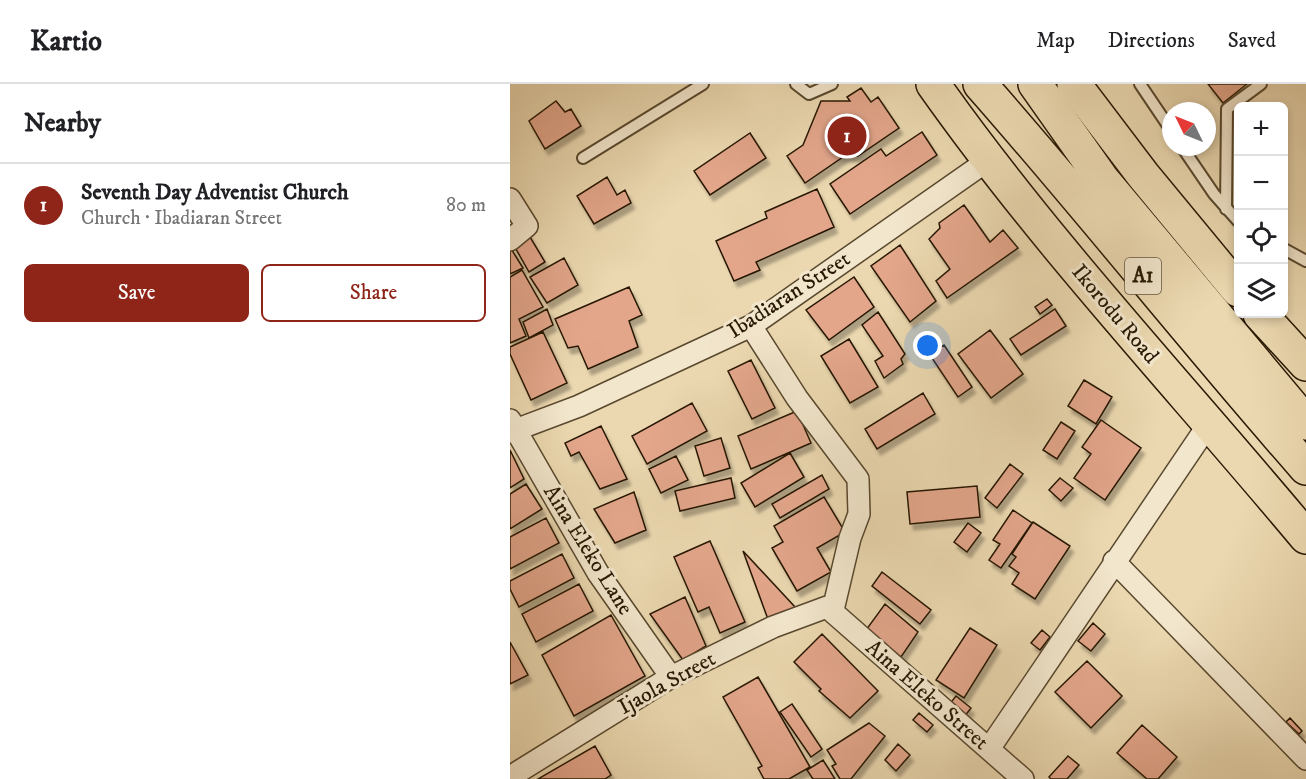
<!DOCTYPE html>
<html lang="en">
<head>
<meta charset="utf-8">
<style>
	:root { --surface:#fff; --page:#f6f6f6; --text:#202124; --muted:#757577; --line:#e0e0e0; --accent:#8f2418 }
	body { margin:0; font-family:"IM FELL DW Pica",serif; background:var(--page); color:var(--text) }
	.controls { position:absolute; right:18px; top:18px; display:grid; overflow:hidden; border-radius:9px; box-shadow:0 3px 9px #0003 }
	.controls button { width:54px; height:54px; display:grid; place-items:center; padding:0; border:0; border-bottom:2px solid var(--line); background:var(--surface); color:var(--text); font:30px sans-serif }
	.compass { position:absolute; left:652px; top:18px; width:54px; height:54px; border-radius:50%; background:var(--surface); box-shadow:0 3px 9px #0003; rotate:313deg }
	.you { position:absolute; left:418px; top:262px; width:21px; height:21px; margin:-15px; border:4px solid #fff; border-radius:50%; background:#1a73e8; box-shadow:0 0 0 9px #1a73e833 }
	.badge { display:grid; place-items:center; width:39px; height:39px; border-radius:50%; background:var(--accent); color:#fff; font-size:20px; font-weight:700 }
	.pin { position:absolute; translate:-50% -50%; border:3px solid #fff; box-shadow:0 2px 6px #0006 }
	.list { margin:0; padding:0; list-style:none }
	h2 { display:flex; justify-content:space-between; align-items:center; height:78px; margin:0; padding:0 24px; font-size:26px }
	h2 small { font-size:20px; font-weight:400; color:var(--muted) }
	.list li { display:grid; grid-template-columns:39px 1fr auto; gap:18px; align-items:center; box-sizing:border-box; height:84px; padding:0 24px; border-top:2px solid var(--line) }
	.list b { display:block; font-size:22px; white-space:nowrap }
	.list p { margin:0; font-size:20px; white-space:nowrap; color:var(--muted) }
	.list em { font-size:20px; font-style:normal; color:var(--muted) }
	.actions { display:flex; gap:12px; padding:18px 24px }
	.actions a { flex:1; padding:14px 0; border:2px solid var(--accent); border-radius:9px; text-align:center; font-size:21px; color:var(--accent) }
	.actions .main { background:var(--accent); color:#fff }
	.icon { flex:none; width:33px; height:33px; fill:none; stroke:currentColor; stroke-width:2; stroke-linecap:round; stroke-linejoin:round }
	.map { position:relative; flex:none; width:796px; height:695px; overflow:hidden }
	header { display:flex; align-items:center; gap:36px; box-sizing:border-box; height:84px; padding:0 30px; background:var(--surface); border-bottom:2px solid var(--line) }
	header strong { font-size:28px }
	nav { display:flex; gap:33px; margin-inline-start:auto; font-size:21px }
	main { display:flex }
	aside { flex:1; background:var(--surface) }
	.map>svg:first-child { display:block }
</style>
</head>
<body>
<header>
<strong>Kartio</strong>
<nav><a>Map</a><a>Directions</a><a>Saved</a></nav>
</header>
<main>
<aside>
<h2>Nearby<small></small></h2>
<ul class="list">
<li><span class="badge">1</span><div><b>Seventh Day Adventist Church</b><p>Church · Ibadiaran Street</p></div><em>80 m</em></li>
</ul>
<div class="actions"><a class="main">Save</a><a>Share</a></div>
</aside>
<div class="map">
<svg width="796" height="695" viewBox="0 0 796 695">
	<defs>
		<filter id="shadow"><feDropShadow dx="3.5" dy="6" stdDeviation="1.5" flood-color="#0004"/></filter>
	</defs>
	<rect width="100%" height="100%" fill="#ebd8b0"/>
	<filter id="stains"><feTurbulence type="fractalNoise" baseFrequency=".00333" numOctaves="4"/><feColorMatrix values="0 0 0 0 .2 0 0 0 0 .09 0 0 0 0 .02 0 0 0 .5 -.17"/></filter>
	<radialGradient id="worn" r=".72"><stop offset=".6" stop-color="#630" stop-opacity="0"/><stop offset="1" stop-color="#630" stop-opacity=".3"/></radialGradient>
	<!-- building -->
	<path fill="#e3a68b" stroke="#271803" stroke-width="1.5" filter="url(#shadow)" d="M698,0h39l-24,19z
		M351,4l10,14 7,-5 21,31 -41,28 -12,-1 -41,28 -18,-27 16,-11 18,-44h29l-3,-4z
		M46,17l9,11 6,-3 10,17 -36,23 -16,-28z
		M412,48l15,23 -87,59 -20,-30 51,-35 5,7z
		M240,49l16,25 -56,37 -16,-24z
		M97,93l10,18 8,-5 6,13 -37,21 -17,-28z
		M307,105l17,38 -78,35 4,8 -26,11 -18,-40 51,-23 -2,-6z
		M454,121l26,37 13,-12 15,18 -71,50 -11,-17 14,-12 -21,-30 11,-11 -1,-5z
		M17,148l18,30 -16,10 -17,-30z
		M390,161l36,56 -26,21 -39,-56z
		M0,163l13,21 -13,6z
		M54,174l14,27 -31,18 -17,-26z
		M12,186l21,37 -24,12 7,17 -16,7v-66z
		M344,193l20,30 -45,33 -23,-30z
		M119,203l13,28 -13,6 9,26 -50,22 -10,-23 -10,2 -13,-29z
		M537,215l5,6 -12,9 -5,-7z
		M37,225l6,16 -24,13 -6,-16z
		M545,225l11,17 -45,29 -11,-16z
		M368,228l27,42 -4,5 2,5 -19,14 -9,-17 8,-5 -21,-31z
		M480,246l33,44 -32,24 -33,-44z
		M33,248l24,51 -36,17 -21,-46v-7z
		M339,255l29,48 -28,16 -29,-47z
		M434,261l28,42 -14,10 -28,-42z
		M241,276l24,48 -23,11 -24,-48z
		M574,296l28,17 -16,27 -28,-18z
		M413,309l12,21 -58,35 -12,-20z
		M182,319l15,28 -60,33 -15,-28z
		M287,327l14,32 -60,26 -13,-33z
		M591,336l40,28 -36,52 -31,-22 17,-24 -9,-7z
		M551,338l14,9 -18,28 -14,-9z
		M91,342l26,53 -27,10 -21,-37 -8,4 -6,-13z
		M211,354l9,30 -26,8 -9,-30z
		M0,366l14,29 -14,9z
		M280,369l14,24 -49,30 -14,-24z
		M166,372l12,24 -27,13 -12,-24z
		M500,380l13,10 -26,34 -12,-10z
		M312,391l7,14 -49,29 -8,-14z
		M221,394l4,20 -55,13 -5,-20z
		M550,394l13,10 -12,13 -12,-11z
		M16,400l16,25 -32,20v-35z
		M467,402l3,31 -70,7 -3,-32z
		M124,408l12,38 -31,13 -21,-34z
		M314,413l21,35 -28,16 14,24 -34,19 -25,-43 11,-6 -9,-16z
		M503,426l19,13 -31,45 -12,-8 11,-16 -7,-4z
		M36,434l13,25 -49,26v-32z
		M523,438l37,24 -35,53 -23,-15 7,-11 -10,-7 7,-9 -4,-3z
		M458,439l13,10 -14,19 -13,-10z
		M200,457l35,81 -25,11 -11,-26 -11,5 -24,-55z
		M233,467l53,57 -27,14z
		M52,470l12,24 -55,29 -9,-18v-8z
		M372,488l49,38 -11,14 -48,-38z
		M69,500l14,27 -57,31 -14,-28z
		M175,513l21,49 -23,14 -33,-46z
		M375,520l33,28 -17,25 -35,-27z
		M101,531l34,61 -71,40 -32,-61z
		M583,539l12,11 -14,17 -13,-10z
		M460,544l27,17 -33,53 -28,-18z
		M532,546l8,7 -10,13 -9,-7z
		M312,550l56,57 -28,27 -31,-27 2,-2 -27,-27z
		M0,558l18,33 -18,9z
		M577,577l35,35 -31,32 -36,-36z
		M248,593l52,90 -21,12h-25l-6,-11 4,-2 -39,-69z
		M446,612l15,12 -7,9 -16,-11z
		M282,620l30,45 -11,8 -31,-45z
		M409,629l14,12 -6,7 -14,-12z
		M780,634l12,13 -3,3 -13,-12z
		M359,639l16,13 -34,43h-11l-8,-13 4,-2 -9,-14z
		M632,641l35,32 -19,22h-11l-30,-26z
		M388,660l12,11 -14,16 -11,-11z
		M85,662l16,29 -6,4h-67z
		M558,672l11,9 -12,14h-16l-2,-2z
		M313,676l12,19h-22l-6,-9z"/>
	<g fill="none" stroke-linecap="round" stroke-linejoin="round">
		<!-- lane casing -->
		<g stroke="#58482e" stroke-width="14">
			<path id="lane" d="M286,0l13,10 23,-10
				M630,0l31,46
				M672,63l32,47 24,27
				M73,74l120,-74
				M716,125l1,-100 34,-25
				M774,165l22,12"/>
		</g>
		<!-- street casing -->
		<g stroke="#58482e" stroke-width="24">
			<path id="street" d="M0,115l17,27 -17,14
				M241,242l46,72 61,81 1,35 -9,24 -17,72
				M0,336l88,153 73,104
				M0,348l69,-26 172,-80 236,-165
				M604,477l192,198
				M479,665l219,-324
				M0,693l161,-100 102,-50 54,-20 196,172"/>
		</g>
		<!-- primary casing -->
		<g stroke="#271803" stroke-width="36">
			<path id="primary" d="M423,0c113,160 248,303 373,453
				M564,0l69,91 95,115
				M750,230l46,50"/>
		</g>
		<!-- highway casing -->
		<g stroke="#271803" stroke-width="36">
			<path id="highway" d="M470,0c111,126 215,258 326,384
				M525,0l67,95 204,244"/>
		</g>
		<!-- lane -->
		<use href="#lane" stroke="#f2e6cc" stroke-width="10"/>
		<!-- street -->
		<use href="#street" stroke="#f2e6cc" stroke-width="21"/>
		<!-- primary -->
		<use href="#primary" stroke="#ebd8b0" stroke-width="33"/>
		<!-- highway -->
		<use href="#highway" stroke="#ebd8b0" stroke-width="33"/>
	</g>
	<g text-anchor="middle" dominant-baseline="central" stroke-width="6" stroke-linejoin="round" paint-order="stroke">
		<!-- shield labels -->
		<rect fill="#f2e6cc" stroke="#64563f" stroke-width="1.5" x="615" y="174" width="36" height="36" rx="4.5"/>
		<g font-size="21" font-weight="bold" fill="#271803">
			<text x="633" y="192">A1</text>
		</g>
		<!-- street labels -->
		<g font-size="22" fill="#271803" stroke="#f2e6cc">
			<text transform="translate(279 211) rotate(-33)">Ibadiaran Street</text>
			<text transform="translate(605 230) rotate(50)">Ikorodu Road</text>
			<text transform="translate(78 466) rotate(58)">Aina Eleko Lane</text>
			<text transform="translate(157 599) rotate(-29)">Ijaola Street</text>
			<text transform="translate(417 611) rotate(41)">Aina Eleko Street</text>
		</g>
	</g>
	<rect width="100%" height="100%" filter="url(#stains)"/>
	<rect width="100%" height="100%" fill="url(#worn)"/>
</svg>
<div class="controls">
<button>+</button>
<button>−</button>
<button><svg class="icon" aria-label="locate" viewBox="0 0 24 24"><circle cx="12" cy="12" r="6"/><path d="M12 2v4M12 18v4M2 12h4M18 12h4"/></svg></button>
<button><svg class="icon" aria-label="layers" viewBox="0 0 24 24"><path d="M12 4l9 5-9 5-9-5zM3 14l9 5 9-5"/></svg></button>
</div>
<svg class="compass" viewBox="-18 -18 36 36"><path d="M0-13l5 13h-10z" fill="#e53935"/><path d="M0 13l5-13h-10z" fill="#757577"/></svg>
<div class="you"></div>
<div class="pin badge" style="left:337px;top:52px">1</div>
</div>
</main>
</body>
</html>
